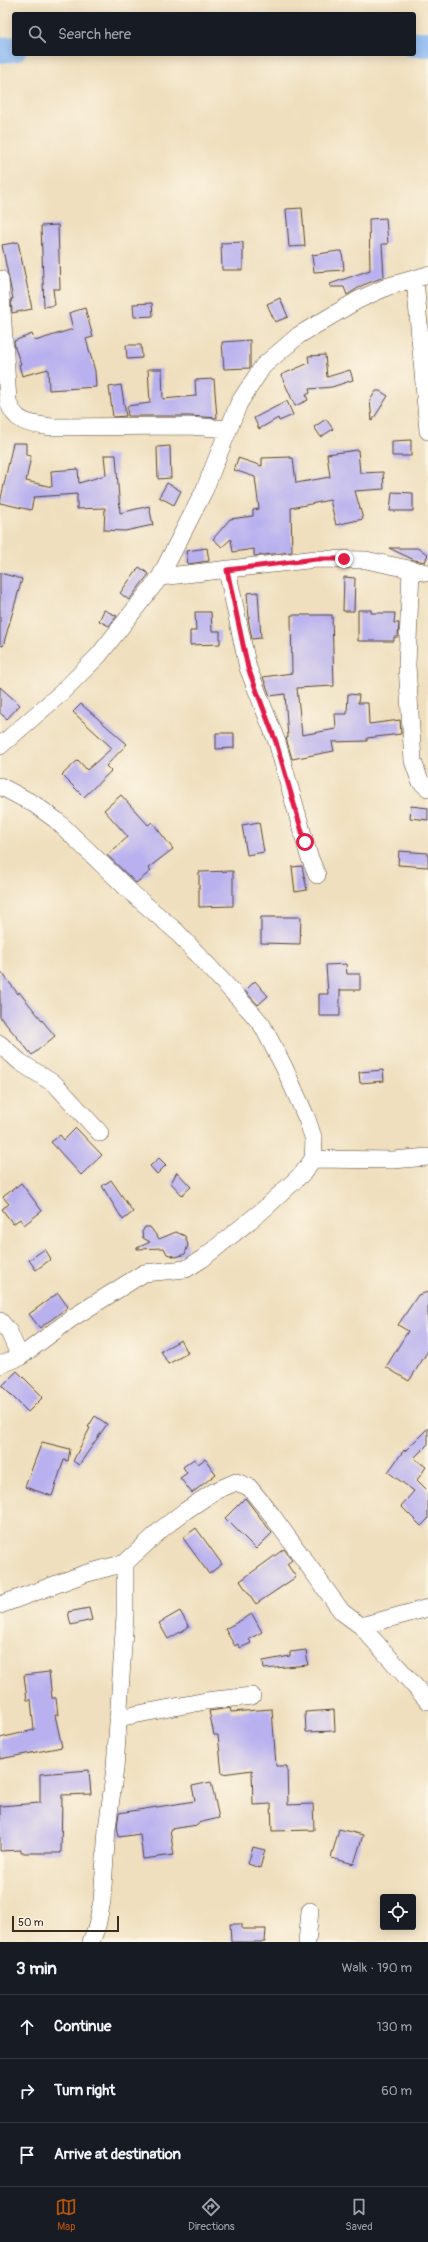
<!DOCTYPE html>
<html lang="en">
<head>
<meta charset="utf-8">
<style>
	:root { --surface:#171b24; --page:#20242c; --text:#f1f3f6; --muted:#9ea1a6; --line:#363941; --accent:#b45309 }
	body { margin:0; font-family:Pangolin,sans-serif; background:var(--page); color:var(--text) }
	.controls { position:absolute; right:12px; bottom:12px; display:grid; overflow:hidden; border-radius:4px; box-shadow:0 2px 10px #0003 }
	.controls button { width:36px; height:36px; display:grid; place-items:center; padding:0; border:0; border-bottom:1px solid var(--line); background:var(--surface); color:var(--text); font:20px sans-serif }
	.scale { position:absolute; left:12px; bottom:10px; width:107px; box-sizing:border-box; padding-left:4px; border:2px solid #3b2a1e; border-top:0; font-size:11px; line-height:14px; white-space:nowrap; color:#3b2a1e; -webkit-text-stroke:3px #fcf5e5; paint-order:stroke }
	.stop { position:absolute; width:12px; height:12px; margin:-9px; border:3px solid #e11d48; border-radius:50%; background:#fff }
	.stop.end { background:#e11d48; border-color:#fff; box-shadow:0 1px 4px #0008 }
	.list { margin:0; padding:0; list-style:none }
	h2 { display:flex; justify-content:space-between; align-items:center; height:52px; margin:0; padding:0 16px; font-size:17px }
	h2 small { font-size:13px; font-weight:400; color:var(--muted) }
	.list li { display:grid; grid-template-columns:26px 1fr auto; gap:12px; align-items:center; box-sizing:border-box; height:64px; padding:0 16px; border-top:1px solid var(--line) }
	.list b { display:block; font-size:15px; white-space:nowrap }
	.list em { font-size:13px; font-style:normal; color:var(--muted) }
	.icon { flex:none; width:22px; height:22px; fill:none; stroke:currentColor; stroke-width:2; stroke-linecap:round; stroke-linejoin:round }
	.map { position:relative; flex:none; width:428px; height:1942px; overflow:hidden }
	.search { position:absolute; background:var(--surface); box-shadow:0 2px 10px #0003; left:12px; right:12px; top:12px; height:44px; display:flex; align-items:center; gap:10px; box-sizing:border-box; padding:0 14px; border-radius:4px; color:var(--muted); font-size:15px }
	.sheet { height:244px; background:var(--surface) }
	nav { display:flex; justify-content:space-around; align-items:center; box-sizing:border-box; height:56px; border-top:1px solid var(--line); background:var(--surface); font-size:11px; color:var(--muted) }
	nav a { display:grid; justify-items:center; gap:2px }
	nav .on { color:var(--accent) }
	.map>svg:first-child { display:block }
</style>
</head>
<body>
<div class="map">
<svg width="428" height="1942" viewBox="0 0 428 1942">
	<rect width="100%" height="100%" fill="#fcf5e5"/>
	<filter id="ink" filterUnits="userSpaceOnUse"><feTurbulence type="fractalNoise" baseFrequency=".025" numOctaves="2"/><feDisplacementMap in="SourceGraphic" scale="8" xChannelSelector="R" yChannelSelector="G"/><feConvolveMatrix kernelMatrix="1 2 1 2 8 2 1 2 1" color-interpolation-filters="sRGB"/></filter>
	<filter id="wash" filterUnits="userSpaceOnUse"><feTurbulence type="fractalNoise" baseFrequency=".012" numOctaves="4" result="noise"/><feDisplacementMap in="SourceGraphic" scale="16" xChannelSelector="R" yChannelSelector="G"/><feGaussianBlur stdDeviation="0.9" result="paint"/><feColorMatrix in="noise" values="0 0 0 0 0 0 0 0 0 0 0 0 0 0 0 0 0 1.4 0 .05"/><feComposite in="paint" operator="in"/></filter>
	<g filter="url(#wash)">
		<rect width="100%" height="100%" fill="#efdfbe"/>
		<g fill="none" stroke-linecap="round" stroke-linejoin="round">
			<!-- river -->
			<path stroke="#89b8f4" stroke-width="26" d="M414,44h14
				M0,50l14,-1"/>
		</g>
		<g id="blocks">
			<!-- building -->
			<path fill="#b8b0ef" d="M302,208l3,38 -16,1 -3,-38z
				M386,218l2,26h-6l2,33 -21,8 -16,10 -3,-8h-13l-1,-3 40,-14 -1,-51z
				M58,225l2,64h-7l2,16 -11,2 -3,-81z
				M18,242l14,67 -20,4 -1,-14h2l-11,-54z
				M243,242v28h-21l-1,-27z
				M338,251h4l2,19 -30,2 -2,-17z
				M280,298l8,19 -13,5 -8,-18z
				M152,303l1,13 -19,1 -1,-13z
				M85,308l8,29 -7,2 9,32 1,16 -47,3 -1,-21 -26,7 -3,-11 2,-1 -6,-16 -1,-7 18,-7 3,7 38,-12 -4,-16z
				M250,340v28l-26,1 -2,-27z
				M126,345h15l1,13 -15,1z
				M325,355l2,22 23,-7 3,10 -21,7 -23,2 1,4 -4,2 2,5 -13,6 -14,-31 28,-12 -1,-7z
				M148,369h14l1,30 33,-3 -1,-16 19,-1 3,39 -27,-2h-62l-1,-10 23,-3z
				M121,385l5,31 -13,1 -4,-30z
				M376,391h4l8,5 -16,25 -2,-21z
				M287,401l6,14 -14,6 -1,-3 -19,11 -5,-11z
				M326,419l7,10 -12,8 -7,-10z
				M411,440v16h-19v-15z
				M13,443h13v12l5,1 -5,25 26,6 -1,-16 27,-2 1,14 27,-8 -2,-20h12l4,58 29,-7 4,19 -28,6 -21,-1 1,-22 -28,1v-15l-43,3 -3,13 -31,-7z
				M170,446l1,32 -13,1 -1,-32z
				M358,450l2,23 23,-1 1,17 -29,2 8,28 -27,6 -6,-25 -39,8 1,44 -38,4v-7l-21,3 -2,-13 -9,8 -9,-8 17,-20 23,-3v-6l6,-1 -4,-32 -21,-7 4,-12 24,8v-8l29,-1 -1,1h3l3,25 34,-6 -3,-23z
				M167,483l14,8 -7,14 -15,-8z
				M392,492l21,1v18h-23z
				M207,548l2,13 -21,3 -2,-13z
				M389,548h28l11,6 -3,8 -11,-2z
				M139,567l10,7 -20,26 -9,-7z
				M0,573l22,6 -19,67 -3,-1z
				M344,577l11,1 -1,33h-11z
				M258,592l3,46 -9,1 -4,-21h1l-2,-25z
				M104,610l13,6 -8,10 -10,-5z
				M358,610h13v3h24l-1,10h5l-1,14h-4v4h-36z
				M195,612h16l1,19h8v13l-30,1v-14h6z
				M291,615h41l2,71 -37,2 5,47 34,-6 -1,-15h12l1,-20 11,1 -1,8h10l1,21 31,-4 1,14 -34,4v3l-35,1 2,9 -42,8 -6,-21h2l-3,-44 -15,2 -7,-19 29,-4z
				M0,687l20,18 -13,14 -7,-6z
				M81,704l46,40 -21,22 5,5 -27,26 -22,-22 16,-15 9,10 25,-22 -39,-36z
				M216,733h18v15l-18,1z
				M121,795l27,30 4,-3 21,27 -25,19 3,3 -15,12 -29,-28 21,-18 -24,-27z
				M411,806l17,2v12l-18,-2z
				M259,822l5,30 -17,3 -5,-30z
				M399,851l29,2v14l-30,-2z
				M302,866l5,24 -12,2 -3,-25z
				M233,871v35l-34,1v-35z
				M261,917h40l-1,27 -39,-1z
				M346,964l1,10h13v16h-20v26h-21v-22h9l-2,-29z
				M0,970l18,24 1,-2 36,44 -23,19 -32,-38z
				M255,981l13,15 -10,9 -13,-14z
				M383,1070l1,11 -24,2 -1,-11z
				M76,1128l26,27 -21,20 -30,-33 9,-7 4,5z
				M159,1158l7,7 -9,9 -7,-8z
				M177,1172l14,15 -9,8 -11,-12z
				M111,1180l22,32 -10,8 -21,-34z
				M21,1183l21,28 -18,14 -4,-6 -7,5 -11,-15 7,-5 -6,-7z
				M145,1227h5l9,12 17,-7 9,4 3,9 -3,9 -9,3 -9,-3 -3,-6 -27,1v-1l13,-6 -7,-4 -1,-6z
				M45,1249l6,10 -15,11 -7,-10z
				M428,1292v59l-19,30 -23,-14 22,-36 -10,-6 20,-30z
				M58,1293l10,14 -28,21 -11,-14z
				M181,1340l7,13 -20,11 -7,-13z
				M17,1371l26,26 -15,15 -26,-26z
				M95,1416l12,8 -28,41 -6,-4 17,-33 -2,-1z
				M428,1428v16l-14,14 12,9 -9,13 11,11v28l-7,7 -20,-20 13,-15 -26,-19 16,-22 1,1z
				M42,1442l28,7 -2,12 -4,-1 -12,36 -27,-9z
				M194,1459l4,5 7,-5 11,15 -24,19 -12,-15 7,-5 -4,-6z
				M245,1498l27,35 -16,16 -31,-31z
				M196,1528l26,36 -13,10 -26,-36z
				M284,1549l8,11 -5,4 9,13 -40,27 -16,-23z
				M89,1608l3,12 -21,5 -3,-13z
				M180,1611l9,16 -21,12 -9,-16z
				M252,1614l10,18 -13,7 2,4 -11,5 -2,-4 -3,2 -10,-17z
				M306,1650l2,15 -44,4 -1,-8 27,-5v-4z
				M49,1672l3,26h4l2,17h-3l7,32 -62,12v-21l34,-8 -3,-30h-4l-3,-25z
				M230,1708l1,4 41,-3 4,57h11l1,39 25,-1 1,26 -42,1 -1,-27 -18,1 -1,-35 -30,4 -4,-39h-4l-5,-24z
				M334,1710l1,21 -29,1 -1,-20z
				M89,1770l2,24 -29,1 -1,58h-40v-3l-21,1v-45l40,-3v-29z
				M211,1782l8,36 -21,5v2l-28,4 4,26 -31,4 -3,-25 -21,3 -2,-11 2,-13 76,-12 -3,-15z
				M339,1829l24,6 -9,29 -23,-6z
				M253,1847l12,3 -5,18 -12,-4z
				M230,1924h12v5h24l-1,13h-34z"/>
		</g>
	</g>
	<g filter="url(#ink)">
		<use href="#blocks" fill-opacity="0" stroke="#564536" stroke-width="1"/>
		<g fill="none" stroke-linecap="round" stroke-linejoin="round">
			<!-- minor casing -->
			<g stroke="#564536" stroke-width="18">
				<path id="minor" d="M0,279l8,122c7,23 23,23 44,26l138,-1 38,3
					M415,279l13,152
					M227,570l21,98 29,74 32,114 8,19
					M411,570l-4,95 6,96 7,20 8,7
					M160,577l156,-18 50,1 62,13
					M0,746l60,-52 39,-39 61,-78 44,-86 35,-88 24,-37 36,-31 59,-35 31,-14 39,-11
					M0,786l34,18 22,16 78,75 42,36 76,82 10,12 22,42 23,52 7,21 -1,19
					M0,1044l20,18 36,23 44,48
					M0,1321l9,11 11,25
					M0,1365l20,-8 52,-39 72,-45 42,-4 16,-10 61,-49 40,-37 10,-14 80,1 35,-3
					M0,1605l84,-31 41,-11 38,-35 22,-17 30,-20 21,-9 13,5 22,27 71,98 19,14 67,-18
					M361,1626l67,75
					M118,1718l88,-17 46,-5
					M91,1942l6,-16 5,-25 5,-72 8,-61 10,-152v-53
					M307,1942l3,-31"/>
			</g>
			<!-- minor -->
			<use href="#minor" stroke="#fff" stroke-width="17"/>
		</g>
	</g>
	<g fill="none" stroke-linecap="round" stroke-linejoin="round" filter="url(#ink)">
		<!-- route -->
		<path stroke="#e11d48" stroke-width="5" d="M305,842l-29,-100 -28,-74 -21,-98 89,-11h28"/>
	</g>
</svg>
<div class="controls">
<button><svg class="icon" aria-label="locate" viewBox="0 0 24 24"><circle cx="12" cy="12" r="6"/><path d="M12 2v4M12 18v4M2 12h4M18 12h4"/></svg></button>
</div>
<div class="scale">50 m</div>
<div class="stop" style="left:305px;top:842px"></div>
<div class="stop end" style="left:344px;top:559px"></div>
<div class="search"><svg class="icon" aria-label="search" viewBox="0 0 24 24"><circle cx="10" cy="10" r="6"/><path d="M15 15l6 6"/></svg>Search here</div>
</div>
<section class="sheet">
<h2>3 min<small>Walk · 190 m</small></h2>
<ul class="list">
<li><svg class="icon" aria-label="ahead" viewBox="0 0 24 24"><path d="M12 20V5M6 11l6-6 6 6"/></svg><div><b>Continue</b></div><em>130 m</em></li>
<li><svg class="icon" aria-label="right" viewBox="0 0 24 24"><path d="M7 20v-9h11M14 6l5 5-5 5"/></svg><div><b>Turn right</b></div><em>60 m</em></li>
<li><svg class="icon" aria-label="arrive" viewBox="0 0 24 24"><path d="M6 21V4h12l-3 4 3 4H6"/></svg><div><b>Arrive at destination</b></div></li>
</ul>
</section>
<nav>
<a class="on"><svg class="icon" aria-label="map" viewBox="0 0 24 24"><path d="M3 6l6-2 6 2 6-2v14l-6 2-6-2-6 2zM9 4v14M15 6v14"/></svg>Map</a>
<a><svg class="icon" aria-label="directions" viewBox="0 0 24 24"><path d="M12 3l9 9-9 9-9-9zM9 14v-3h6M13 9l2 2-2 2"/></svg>Directions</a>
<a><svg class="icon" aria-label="saved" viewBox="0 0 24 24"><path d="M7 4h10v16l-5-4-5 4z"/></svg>Saved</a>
</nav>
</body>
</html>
